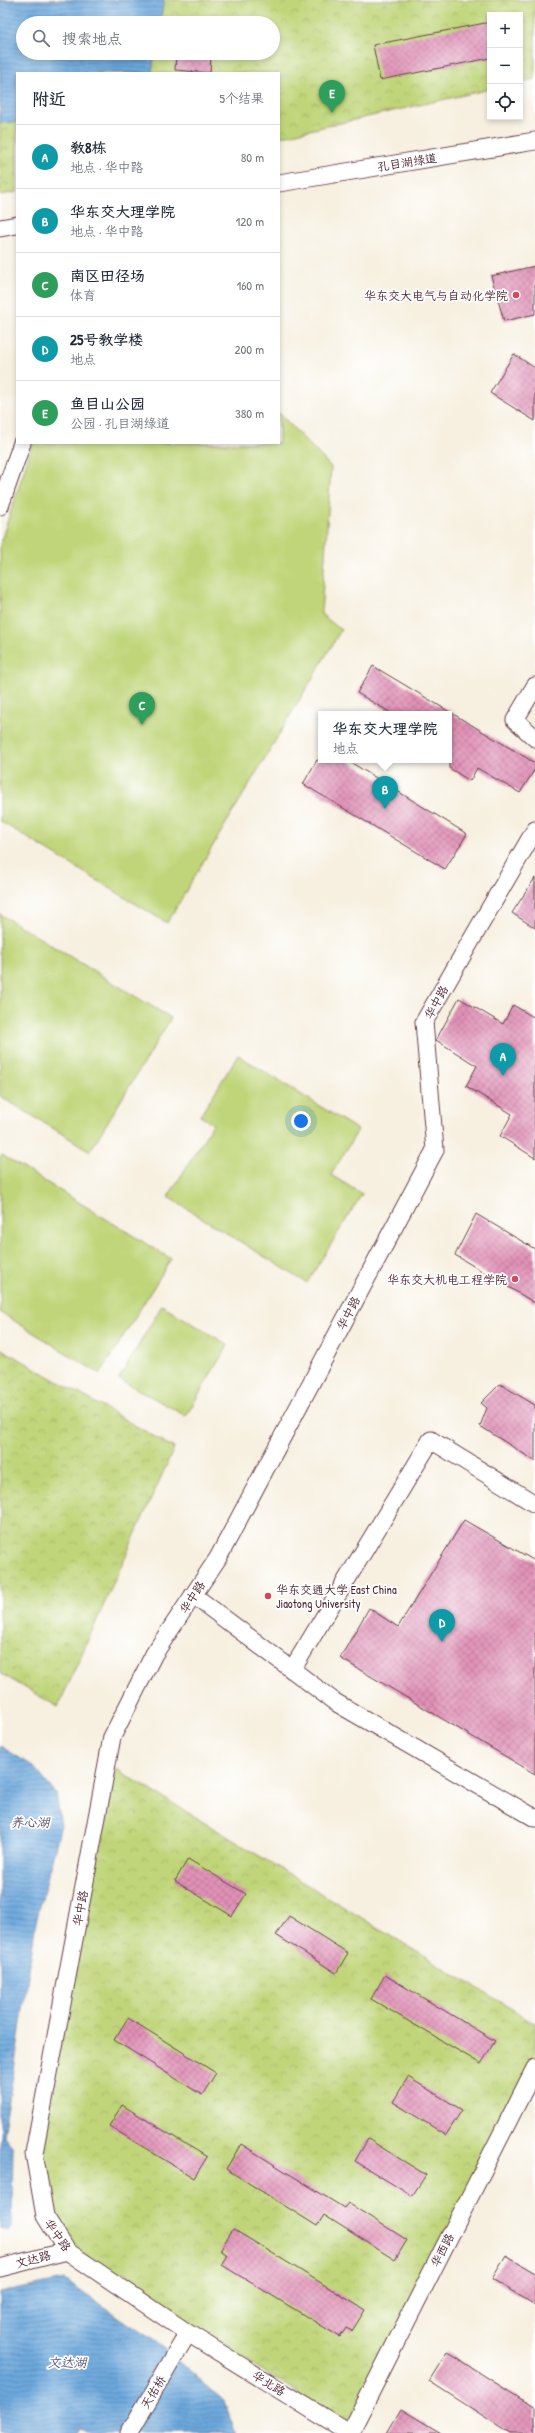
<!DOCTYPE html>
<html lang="zh">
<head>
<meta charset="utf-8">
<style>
	:root { --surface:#fff; --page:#f2f2f3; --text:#1f2937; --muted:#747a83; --line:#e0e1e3; --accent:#0b8043 }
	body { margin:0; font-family:"Patrick Hand","LXGW WenKai TC",sans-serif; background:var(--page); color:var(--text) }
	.controls { position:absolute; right:12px; top:12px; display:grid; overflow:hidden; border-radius:0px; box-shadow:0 2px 6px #0003 }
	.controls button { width:36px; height:36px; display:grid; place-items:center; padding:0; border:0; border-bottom:1px solid var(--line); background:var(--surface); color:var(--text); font:20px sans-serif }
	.you { position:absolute; left:301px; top:1121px; width:14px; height:14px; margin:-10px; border:3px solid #fff; border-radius:50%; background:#1a73e8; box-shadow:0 0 0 6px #1a73e833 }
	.badge { display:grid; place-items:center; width:26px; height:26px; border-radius:50%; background:var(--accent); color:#fff; font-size:13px; font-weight:700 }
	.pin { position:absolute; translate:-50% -33px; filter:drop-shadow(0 1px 2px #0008) }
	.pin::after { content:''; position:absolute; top:21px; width:14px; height:12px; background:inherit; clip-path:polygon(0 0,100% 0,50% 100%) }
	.popup { position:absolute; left:318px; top:711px; width:134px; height:52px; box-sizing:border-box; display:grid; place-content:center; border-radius:0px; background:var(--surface); filter:drop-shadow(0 1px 3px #0005); font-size:13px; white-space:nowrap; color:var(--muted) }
	.popup b { font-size:15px; color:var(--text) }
	.popup::after { content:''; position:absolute; left:50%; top:100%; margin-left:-8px; border:8px solid transparent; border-top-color:var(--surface) }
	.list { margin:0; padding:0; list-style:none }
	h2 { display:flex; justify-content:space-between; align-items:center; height:52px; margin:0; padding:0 16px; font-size:17px }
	h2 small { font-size:13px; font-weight:400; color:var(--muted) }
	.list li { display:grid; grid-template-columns:26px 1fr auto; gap:12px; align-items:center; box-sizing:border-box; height:64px; padding:0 16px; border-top:1px solid var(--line) }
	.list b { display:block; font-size:15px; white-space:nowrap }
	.list p { margin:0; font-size:13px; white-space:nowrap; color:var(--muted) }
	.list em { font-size:13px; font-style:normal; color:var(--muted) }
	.icon { flex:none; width:22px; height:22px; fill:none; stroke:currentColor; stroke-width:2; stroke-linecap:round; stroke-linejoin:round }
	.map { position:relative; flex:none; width:535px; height:2433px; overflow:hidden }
	.search { position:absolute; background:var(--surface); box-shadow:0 2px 6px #0003; left:16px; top:16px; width:264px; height:44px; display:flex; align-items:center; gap:10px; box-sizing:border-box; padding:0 14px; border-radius:22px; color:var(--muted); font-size:15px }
	.panel { position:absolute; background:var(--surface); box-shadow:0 2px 6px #0003; left:16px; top:72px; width:264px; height:372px; border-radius:0px }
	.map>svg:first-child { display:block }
</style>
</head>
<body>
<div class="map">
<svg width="535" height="2433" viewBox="0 0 535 2433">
	<defs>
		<pattern id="park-crowns" width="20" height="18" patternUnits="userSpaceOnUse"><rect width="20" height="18" fill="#c0d579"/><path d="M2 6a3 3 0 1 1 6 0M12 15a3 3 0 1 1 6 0" fill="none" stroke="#a6b669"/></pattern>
		<pattern id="water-rules" width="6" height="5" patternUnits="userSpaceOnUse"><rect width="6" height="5" fill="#6ca8dd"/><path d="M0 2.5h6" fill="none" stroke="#5b88b3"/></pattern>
		<pattern id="building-cross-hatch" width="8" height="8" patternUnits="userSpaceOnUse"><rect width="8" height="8" fill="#e192b7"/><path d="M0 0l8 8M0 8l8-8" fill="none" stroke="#b87795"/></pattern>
	</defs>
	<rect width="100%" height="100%" fill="#fff"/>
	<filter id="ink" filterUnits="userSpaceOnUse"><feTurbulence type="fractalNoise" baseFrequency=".025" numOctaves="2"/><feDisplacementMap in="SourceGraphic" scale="8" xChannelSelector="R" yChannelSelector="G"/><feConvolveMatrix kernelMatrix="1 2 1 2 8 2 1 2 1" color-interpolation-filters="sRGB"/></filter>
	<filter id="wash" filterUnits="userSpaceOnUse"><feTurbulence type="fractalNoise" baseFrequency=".012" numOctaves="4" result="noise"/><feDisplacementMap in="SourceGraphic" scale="16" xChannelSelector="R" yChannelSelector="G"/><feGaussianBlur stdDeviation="0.9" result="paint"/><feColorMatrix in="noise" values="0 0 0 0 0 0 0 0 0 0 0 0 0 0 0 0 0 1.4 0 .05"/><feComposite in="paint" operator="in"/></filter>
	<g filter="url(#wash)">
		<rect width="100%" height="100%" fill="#f7f0e0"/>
		<!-- park -->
		<path fill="url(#park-crowns)" stroke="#857a52" fill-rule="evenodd" d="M0,0h535v79l-15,3v-67h-30v74l-211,48v-64h-262v119l-17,3zM23,23h250v30h-250z
			M0,1348l174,100 -116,259 -58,-34z
			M116,1769l419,254v40l-186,363 -278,-178 -22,-35 -10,-60z"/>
		<!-- pitch -->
		<path fill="#c0d579" stroke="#857a52" d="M279,413l52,54 -10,147 20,16 -174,293 -167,-102v-277l33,-101h246z
			M0,914l171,104 -81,133 -90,-55z
			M238,1055l120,75 -27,45 31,19 -55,89 -139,-86 45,-73 -13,-8z
			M2,1155l169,104 -71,115 -100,-62v-154z
			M162,1305l66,40 -42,71 -67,-37z"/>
		<!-- water -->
		<path fill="url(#water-rules)" stroke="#5b6484" d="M0,0h164l-4,23h-137v30h132l-3,20h-135v49l-17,1z
			M0,1746l33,20 23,28 5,31 -25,97 -21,142 -12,71 10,12 -1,78 -4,6 -8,-2z
			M64,2280l98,66 62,55 12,32h-141l-16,-5 -3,5h-76v-140z"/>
		<g id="blocks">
			<!-- building -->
			<path fill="url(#building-cross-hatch)" d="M490,22v36l-110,22 -7,-35z
				M176,53l35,2 -1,18 -35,-3z
				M535,266v48l-31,7 -13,-45z
				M514,354l21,14v53l-45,-28z
				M373,666l162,97v6l-15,24 -43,-25 -7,13 -21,-13v-54h-56l-36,-21z
				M317,760h30l120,74 -22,35 -142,-85z
				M535,878v50l-23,-15z
				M459,998l44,26 10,-19 22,13v140l-35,-22 12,-22 -46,-28 11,-20 -41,-26z
				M476,1214l59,35v54l-80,-48z
				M500,1384l35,21v56l-55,-35 7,-18 -6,-5z
				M464,1520l71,41v213l-195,-116 29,-50 29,19z
				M188,1859l58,35 -14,22 -57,-35z
				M289,1916l59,37 -12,20 -60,-38z
				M385,1975l110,66 -14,23 -110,-65z
				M128,2018l88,55 -14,22 -88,-55z
				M408,2077l54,33 -16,25 -53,-33z
				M122,2105l85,52 -13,21 -85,-52z
				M368,2139l58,36 -14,21 -57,-35z
				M241,2144l103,64 4,-5 59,37 -12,20 -71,-45 -7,11 -91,-57z
				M233,2229l132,81 -13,21 -6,-3 -6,9 -118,-72 6,-10 -8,-5z
				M506,2256l29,17v32l-43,-26z
				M447,2352l88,56v25h-25l-81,-52z
				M401,2409l40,24h-54z"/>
		</g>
	</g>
	<g filter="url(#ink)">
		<use href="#blocks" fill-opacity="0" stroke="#643e46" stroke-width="1"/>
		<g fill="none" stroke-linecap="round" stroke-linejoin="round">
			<!-- minor casing -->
			<g stroke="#643e46" stroke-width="19">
				<path id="minor" d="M279,183l256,-42
					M0,228l17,-3
					M0,506l22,-63
					M535,686l-20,34 20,18
					M193,1595l142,107 200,116
					M292,1670l139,-230 104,64
					M0,2268l67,-17
					M188,2333l161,100
					M129,2433l59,-100 -121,-82 -22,-35 -11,-63 78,-416 42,-83 64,-96 217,-408 -11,-128 111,-192
					M350,2433l185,-365"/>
			</g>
			<!-- minor -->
			<use href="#minor" stroke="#fff" stroke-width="17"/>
		</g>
	</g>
	<!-- markers -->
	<g fill="#d1495b" stroke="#fff" stroke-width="1.5">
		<circle cx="516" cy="295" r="4"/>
		<circle cx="515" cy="1279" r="4"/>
		<circle cx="268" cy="1596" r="4"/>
	</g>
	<g text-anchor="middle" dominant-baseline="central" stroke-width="3.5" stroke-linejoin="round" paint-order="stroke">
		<!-- street labels -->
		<g font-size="12" fill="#4a1f2b" stroke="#fff">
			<text transform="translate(407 162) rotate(-9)">孔目湖绿道</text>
			<text transform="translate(436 1002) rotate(-61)">华中路</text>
			<text transform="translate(348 1313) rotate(-62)">华中路</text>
			<text transform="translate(192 1597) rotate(-57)">华中路</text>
			<text transform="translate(80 1908) rotate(-79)">华中路</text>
			<text transform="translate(58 2235) rotate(55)">华中路</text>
			<text transform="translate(442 2250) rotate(-63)">华西路</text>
			<text transform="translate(33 2259) rotate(-15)">文达路</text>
			<text transform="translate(269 2383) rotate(32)">华北路</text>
			<text transform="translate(153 2392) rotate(-59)">天佑桥</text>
		</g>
		<!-- poi labels -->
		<g font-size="12" fill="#4a1f2b" stroke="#fff" text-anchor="end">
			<text x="508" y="295">华东交大电气与自动化学院</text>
			<text x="507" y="1279">华东交大机电工程学院</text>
			<text x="276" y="1589" text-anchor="start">华东交通大学 East China<tspan x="276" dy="14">Jiaotong University</tspan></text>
		</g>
		<!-- water labels -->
		<g font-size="13" font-style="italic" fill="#585672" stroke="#fff">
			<text x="30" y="1822">养心湖</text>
			<text x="67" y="2362">文达湖</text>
		</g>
	</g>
</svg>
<div class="controls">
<button>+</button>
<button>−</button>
<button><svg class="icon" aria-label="locate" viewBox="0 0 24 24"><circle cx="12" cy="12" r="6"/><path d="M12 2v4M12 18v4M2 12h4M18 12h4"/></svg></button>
</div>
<div class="you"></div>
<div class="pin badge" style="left:503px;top:1076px;background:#0f9aa8">A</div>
<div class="pin badge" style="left:385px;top:809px;background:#0f9aa8">B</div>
<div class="popup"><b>华东交大理学院</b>地点</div>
<div class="pin badge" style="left:142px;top:725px;background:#2e9e5b">C</div>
<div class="pin badge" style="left:442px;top:1642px;background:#0f9aa8">D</div>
<div class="pin badge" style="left:332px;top:113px;background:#2e9e5b">E</div>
<div class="search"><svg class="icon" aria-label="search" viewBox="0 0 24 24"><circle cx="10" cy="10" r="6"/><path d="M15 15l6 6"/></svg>搜索地点</div>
<section class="panel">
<h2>附近<small>5个结果</small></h2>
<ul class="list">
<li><span class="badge" style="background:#0f9aa8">A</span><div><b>教8栋</b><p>地点 · 华中路</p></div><em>80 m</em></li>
<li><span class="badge" style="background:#0f9aa8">B</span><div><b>华东交大理学院</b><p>地点 · 华中路</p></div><em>120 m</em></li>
<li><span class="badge" style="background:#2e9e5b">C</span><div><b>南区田径场</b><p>体育</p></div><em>160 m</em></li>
<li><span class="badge" style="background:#0f9aa8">D</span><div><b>25号教学楼</b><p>地点</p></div><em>200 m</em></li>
<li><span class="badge" style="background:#2e9e5b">E</span><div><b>鱼目山公园</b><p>公园 · 孔目湖绿道</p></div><em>380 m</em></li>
</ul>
</section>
</div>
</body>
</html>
